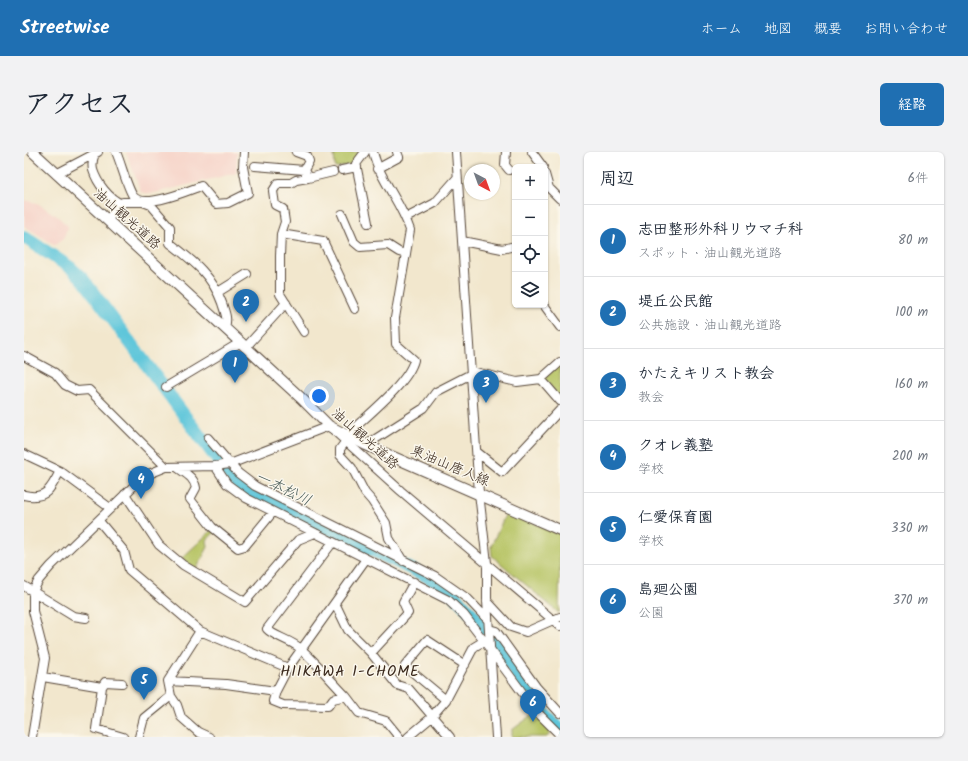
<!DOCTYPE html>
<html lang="ja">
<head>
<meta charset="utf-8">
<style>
	:root { --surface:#fff; --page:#f2f2f3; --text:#1f2937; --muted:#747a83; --line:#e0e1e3; --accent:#1f6fb2 }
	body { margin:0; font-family:Kalam,"Klee One",sans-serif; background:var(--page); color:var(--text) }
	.controls { position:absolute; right:12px; top:12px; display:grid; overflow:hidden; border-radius:6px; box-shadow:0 1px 3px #0004 }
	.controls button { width:36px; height:36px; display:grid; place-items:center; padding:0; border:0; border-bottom:1px solid var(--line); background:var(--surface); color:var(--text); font:20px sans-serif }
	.compass { position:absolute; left:440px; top:12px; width:36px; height:36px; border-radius:50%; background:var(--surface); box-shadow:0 1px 3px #0004; rotate:139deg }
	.you { position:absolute; left:295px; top:244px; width:14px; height:14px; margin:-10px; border:3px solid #fff; border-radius:50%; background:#1a73e8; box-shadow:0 0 0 6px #1a73e833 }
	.badge { display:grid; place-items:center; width:26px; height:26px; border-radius:50%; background:var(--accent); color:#fff; font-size:13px; font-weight:700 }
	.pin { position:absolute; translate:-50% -33px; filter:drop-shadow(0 1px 2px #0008) }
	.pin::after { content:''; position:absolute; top:21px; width:14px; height:12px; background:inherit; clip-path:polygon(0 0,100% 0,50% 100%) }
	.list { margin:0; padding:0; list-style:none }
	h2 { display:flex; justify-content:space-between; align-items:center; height:52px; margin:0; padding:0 16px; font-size:17px }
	h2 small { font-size:13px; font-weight:400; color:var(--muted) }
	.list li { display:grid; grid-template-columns:26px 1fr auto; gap:12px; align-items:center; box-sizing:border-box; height:72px; padding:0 16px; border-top:1px solid var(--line) }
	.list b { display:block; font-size:15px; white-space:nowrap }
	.list p { margin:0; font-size:13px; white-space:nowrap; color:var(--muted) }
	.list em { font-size:13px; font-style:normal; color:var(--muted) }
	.icon { flex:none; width:22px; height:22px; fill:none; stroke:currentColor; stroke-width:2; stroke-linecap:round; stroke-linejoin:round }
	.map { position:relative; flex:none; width:536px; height:585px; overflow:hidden; border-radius:6px }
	header { display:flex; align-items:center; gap:24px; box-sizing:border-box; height:56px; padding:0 20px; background:var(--accent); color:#fff }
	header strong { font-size:19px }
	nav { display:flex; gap:22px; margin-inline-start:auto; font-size:14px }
	.intro { display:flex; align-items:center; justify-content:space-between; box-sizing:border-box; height:96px; padding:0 24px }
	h1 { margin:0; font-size:28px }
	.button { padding:10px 18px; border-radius:6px; background:var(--accent); color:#fff; font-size:14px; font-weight:700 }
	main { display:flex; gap:24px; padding:0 24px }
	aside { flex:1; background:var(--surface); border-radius:6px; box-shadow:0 1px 3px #0004 }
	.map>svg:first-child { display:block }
</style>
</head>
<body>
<header>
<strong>Streetwise</strong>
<nav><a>ホーム</a><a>地図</a><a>概要</a><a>お問い合わせ</a></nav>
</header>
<div class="intro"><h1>アクセス</h1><a class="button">経路</a></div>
<main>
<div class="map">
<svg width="536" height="585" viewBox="0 0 536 585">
	<rect width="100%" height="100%" fill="#fbf7ec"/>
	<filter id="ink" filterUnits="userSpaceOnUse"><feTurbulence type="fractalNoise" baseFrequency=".025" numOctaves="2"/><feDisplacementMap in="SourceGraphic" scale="8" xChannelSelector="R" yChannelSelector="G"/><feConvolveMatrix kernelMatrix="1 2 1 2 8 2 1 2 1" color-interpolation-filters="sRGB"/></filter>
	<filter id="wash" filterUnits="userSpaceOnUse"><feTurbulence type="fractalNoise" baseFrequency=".012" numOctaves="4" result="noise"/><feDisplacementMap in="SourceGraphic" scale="16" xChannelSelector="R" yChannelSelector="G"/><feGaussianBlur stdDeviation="0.9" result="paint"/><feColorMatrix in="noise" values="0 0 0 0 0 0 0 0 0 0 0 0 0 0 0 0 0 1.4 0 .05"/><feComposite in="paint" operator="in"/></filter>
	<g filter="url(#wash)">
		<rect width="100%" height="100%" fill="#f2e7cd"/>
		<!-- built -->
		<path fill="#f6d1c6" d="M102,0h111l-1,21 -86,21 -9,-2z
			M0,48l13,3 20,13 11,10 -5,13 -8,6 -31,-19z"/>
		<!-- green -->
		<path fill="#b8c566" stroke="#7a7842" d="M310,0h27l-7,12 -19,4z
			M536,212v35l-16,-21z
			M483,359l53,23 -1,79 -67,-57 -1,-10z
			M189,377l2,3 -8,8 1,7 -11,21 -7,-3 -8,-7z
			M511,561l17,18 -5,6h-35v-7z"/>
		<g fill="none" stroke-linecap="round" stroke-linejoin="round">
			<!-- river -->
			<path stroke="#5ec6da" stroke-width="13" d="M0,85l47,31 11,10 143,192 17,18 186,89 27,19 21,22 27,35 36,56 21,20"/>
		</g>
	</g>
	<g filter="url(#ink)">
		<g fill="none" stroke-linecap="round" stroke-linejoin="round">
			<!-- minor casing -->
			<g stroke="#564638" stroke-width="10">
				<path id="minor" d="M92,0c5,11 11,35 17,44 11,14 54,-5 68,-10l15,18 12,-1 20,-10 -5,-26 1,-15
					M272,0l11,4 2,5 -5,9 4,8 25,-6
					M341,0l-9,12 12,59
					M432,0l23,341 8,70v38l9,136
					M482,0l-1,13 4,5
					M508,0l11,15
					M71,2c-2,4 -3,11 -2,16 4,13 16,29 29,34
					M231,14l49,4
					M353,17l22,-12 -2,-5
					M318,18l15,-3
					M32,22l42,-22
					M521,22l4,14 11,11
					M318,62l12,28 6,5 28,-2 11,7 7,2
					M382,66l29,-15 22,-25
					M83,68l16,-18h20l8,3 19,22v16c23,18 42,32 52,60 3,10 6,15 3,24
					M257,82l42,7 32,68
					M438,89l40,8 13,-3
					M194,140l29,-18
					M520,153l16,22
					M280,180l-24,-38v-38l1,-22 4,-12 -2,-13 -8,-4 -2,-14 5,-8h13l5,-3 12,-2
					M222,195l40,-44
					M0,204l31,17 10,12 12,6 12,-1 77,77
					M447,219l46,11 24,-3 19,22
					M517,227l19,-17
					M142,235l75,-45
					M323,283c18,-18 61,-51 67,-75l-18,-16 -1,-26 15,-88c-9,-28 -30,-50 -37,-78
					M184,286l30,35 17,13 180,90 33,23 20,21
					M322,289l-6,8v6l12,13 13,25 7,8 14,22 3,15 14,23
					M342,293l58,-37 12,-16 35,-18
					M453,300l25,20 58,-62
					M0,302l36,17 50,37
					M191,314l12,18 19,14 202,102 16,15 20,26
					M154,316c8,6 16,9 18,20l-6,11 22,28 26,21 7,-2 28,-34
					M101,342l34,51 24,20 62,37 53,-62 17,-7
					M0,343c22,5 27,-6 36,-24
					M75,369l25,30 5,19 71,61 -32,50 3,15 6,9 4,12 17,15 11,5
					M309,390l-66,87c6,7 24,11 34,20 16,14 30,32 45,47
					M0,434l49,30 13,2
					M463,449l24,26 15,5 34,-15
					M311,451l13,27 23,23 26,32 12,4 41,48
					M465,477l7,2 41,57 23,25
					M347,501l37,-40 -5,-11 11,-20
					M264,516l78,-109
					M19,525l59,10 -6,42 27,8
					M144,529l58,3 50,7 12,-23 -88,-37
					M78,535l3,-5 17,1
					M252,539l-3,10 10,4 45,1 5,-7 13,-3 13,17 27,8 13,16
					M422,548l-41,-34 22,-26 38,25
					M409,563l13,-15 28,-53 10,-6 52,70 24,24
					M8,585l13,-79 -12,-47v-20l6,-11 12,-14 93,-90 22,-9 49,-1 15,-2 99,-38 72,65 159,135
					M115,585l5,-19 27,-22
					M384,585l24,-20"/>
			</g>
			<!-- major casing -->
			<g stroke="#564638" stroke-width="12">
				<path id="major" d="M9,0l268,246 28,28 37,19 194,85"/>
			</g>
			<!-- minor -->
			<use href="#minor" stroke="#fff" stroke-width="8"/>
			<!-- major -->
			<use href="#major" stroke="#fff" stroke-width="10"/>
		</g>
	</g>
	<g text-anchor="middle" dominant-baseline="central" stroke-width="3" stroke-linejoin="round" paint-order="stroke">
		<!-- street labels -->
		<g font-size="14" fill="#3b2a1e" stroke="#fbf7ec">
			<text transform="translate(103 67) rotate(42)">油山観光道路</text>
			<text transform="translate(341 287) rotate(42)">油山観光道路</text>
			<text transform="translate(426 314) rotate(23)">東油山唐人線</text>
		</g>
		<!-- water labels -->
		<g font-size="15" font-style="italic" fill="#465956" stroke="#fbf7ec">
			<text transform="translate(259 337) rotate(26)">一本松川</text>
		</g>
		<!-- neighbourhood labels -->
		<g font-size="15" letter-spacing="1" fill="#3b2a1e" stroke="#fbf7ec">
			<text x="326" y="520">HIIKAWA 1-CHOME</text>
		</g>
	</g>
</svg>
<div class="controls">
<button>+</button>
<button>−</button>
<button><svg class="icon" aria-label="locate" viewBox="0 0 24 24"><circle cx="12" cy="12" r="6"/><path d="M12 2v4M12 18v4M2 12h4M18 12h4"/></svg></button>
<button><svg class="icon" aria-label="layers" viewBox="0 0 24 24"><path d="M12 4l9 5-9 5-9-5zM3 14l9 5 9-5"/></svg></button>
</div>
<svg class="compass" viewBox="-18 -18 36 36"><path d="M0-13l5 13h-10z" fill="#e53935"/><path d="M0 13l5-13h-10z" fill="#747a83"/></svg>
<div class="you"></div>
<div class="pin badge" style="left:211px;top:231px">1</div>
<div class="pin badge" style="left:222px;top:170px">2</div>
<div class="pin badge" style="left:462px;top:251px">3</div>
<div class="pin badge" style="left:117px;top:347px">4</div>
<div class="pin badge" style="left:120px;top:548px">5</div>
<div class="pin badge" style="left:509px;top:570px">6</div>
</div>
<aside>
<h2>周辺<small>6件</small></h2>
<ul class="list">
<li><span class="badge">1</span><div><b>志田整形外科リウマチ科</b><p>スポット · 油山観光道路</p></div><em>80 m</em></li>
<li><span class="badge">2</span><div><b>堤丘公民館</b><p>公共施設 · 油山観光道路</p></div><em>100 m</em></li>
<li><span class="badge">3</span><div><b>かたえキリスト教会</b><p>教会</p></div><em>160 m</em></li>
<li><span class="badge">4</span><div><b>クオレ義塾</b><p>学校</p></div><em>200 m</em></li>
<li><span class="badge">5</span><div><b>仁愛保育園</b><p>学校</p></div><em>330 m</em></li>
<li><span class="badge">6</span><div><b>島廻公園</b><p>公園</p></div><em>370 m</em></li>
</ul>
</aside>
</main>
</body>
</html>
